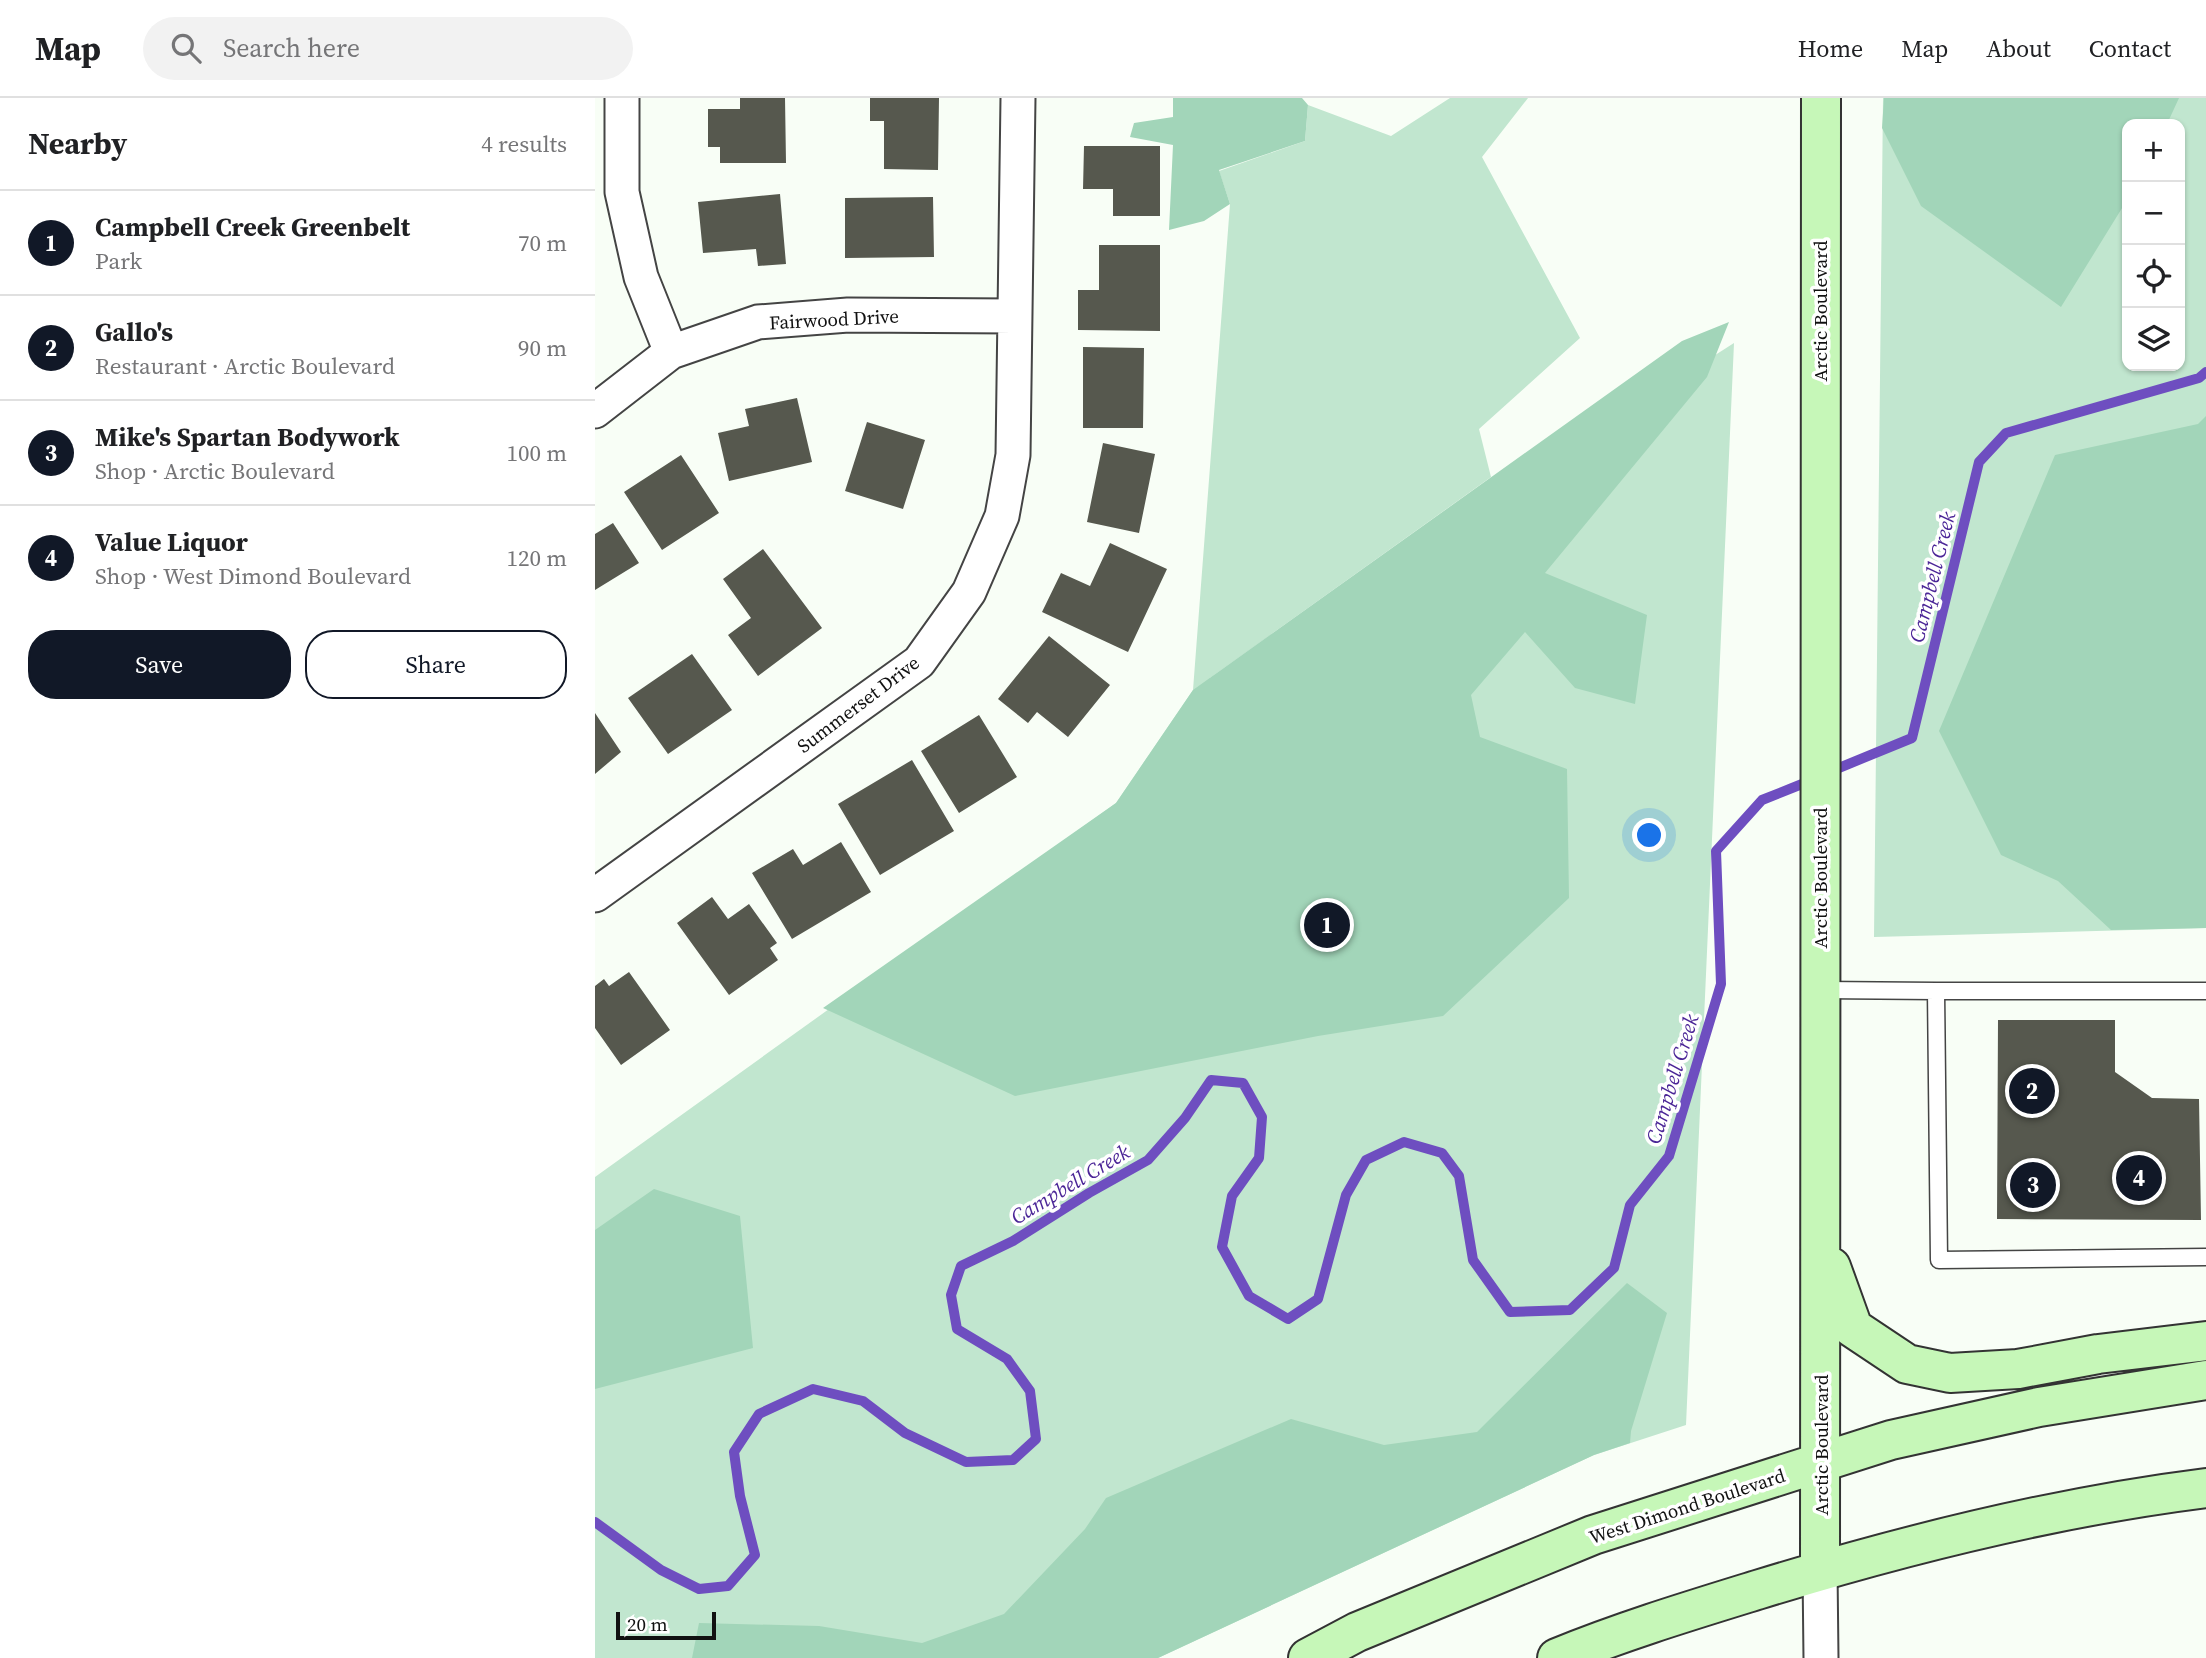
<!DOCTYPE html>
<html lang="en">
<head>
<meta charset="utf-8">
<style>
	:root { --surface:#fff; --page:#f2f2f2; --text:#202124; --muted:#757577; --line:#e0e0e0; --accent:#111827 }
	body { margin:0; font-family:"Source Serif 4",serif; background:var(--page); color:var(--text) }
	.controls { position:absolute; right:21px; top:21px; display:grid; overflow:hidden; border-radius:14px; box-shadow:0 2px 5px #0004 }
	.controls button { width:63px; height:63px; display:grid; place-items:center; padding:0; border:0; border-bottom:2px solid var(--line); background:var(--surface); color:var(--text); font:35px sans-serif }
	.scale { position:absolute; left:21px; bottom:18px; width:100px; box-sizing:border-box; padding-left:7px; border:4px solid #111; border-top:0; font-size:19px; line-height:24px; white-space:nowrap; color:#111; -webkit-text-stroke:5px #fff; paint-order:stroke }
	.you { position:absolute; left:1055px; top:738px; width:24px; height:24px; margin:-18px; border:5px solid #fff; border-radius:50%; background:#1a73e8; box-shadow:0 0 0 10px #1a73e833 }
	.badge { display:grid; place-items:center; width:46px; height:46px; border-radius:50%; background:var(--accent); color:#fff; font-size:23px; font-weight:700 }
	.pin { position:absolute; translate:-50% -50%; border:4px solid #fff; box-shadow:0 2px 7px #0006 }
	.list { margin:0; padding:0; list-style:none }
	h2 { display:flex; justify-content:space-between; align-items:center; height:91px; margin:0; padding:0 28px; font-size:30px }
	h2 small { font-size:23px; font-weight:400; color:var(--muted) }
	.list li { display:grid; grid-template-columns:46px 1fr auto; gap:21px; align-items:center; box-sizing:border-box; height:105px; padding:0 28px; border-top:2px solid var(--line) }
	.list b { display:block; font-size:26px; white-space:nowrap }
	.list p { margin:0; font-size:23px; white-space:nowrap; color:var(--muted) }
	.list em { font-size:23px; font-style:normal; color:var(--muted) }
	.actions { display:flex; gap:14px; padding:21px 28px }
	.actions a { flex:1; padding:16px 0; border:2px solid var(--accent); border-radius:28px; text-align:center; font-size:24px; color:var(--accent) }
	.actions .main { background:var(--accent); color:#fff }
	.icon { flex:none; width:38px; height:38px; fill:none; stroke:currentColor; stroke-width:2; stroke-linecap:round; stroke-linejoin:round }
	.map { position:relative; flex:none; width:1611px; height:1560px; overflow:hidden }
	header { display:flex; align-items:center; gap:42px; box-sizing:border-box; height:98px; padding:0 35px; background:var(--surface); border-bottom:2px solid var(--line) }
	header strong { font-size:33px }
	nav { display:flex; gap:38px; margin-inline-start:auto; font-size:24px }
	.search { width:490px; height:63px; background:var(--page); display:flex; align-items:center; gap:18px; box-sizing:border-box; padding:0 24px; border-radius:38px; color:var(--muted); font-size:26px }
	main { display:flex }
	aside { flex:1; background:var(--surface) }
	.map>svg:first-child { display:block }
</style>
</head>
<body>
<header>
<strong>Map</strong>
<div class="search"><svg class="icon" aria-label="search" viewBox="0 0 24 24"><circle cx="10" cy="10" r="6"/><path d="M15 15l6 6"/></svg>Search here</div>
<nav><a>Home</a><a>Map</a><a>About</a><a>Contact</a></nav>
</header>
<main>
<aside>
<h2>Nearby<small>4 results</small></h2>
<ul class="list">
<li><span class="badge">1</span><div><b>Campbell Creek Greenbelt</b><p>Park</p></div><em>70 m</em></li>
<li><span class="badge">2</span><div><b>Gallo's</b><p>Restaurant · Arctic Boulevard</p></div><em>90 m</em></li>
<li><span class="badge">3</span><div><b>Mike's Spartan Bodywork</b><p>Shop · Arctic Boulevard</p></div><em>100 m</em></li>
<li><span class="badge">4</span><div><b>Value Liquor</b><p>Shop · West Dimond Boulevard</p></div><em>120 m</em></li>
</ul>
<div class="actions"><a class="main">Save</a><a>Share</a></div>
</aside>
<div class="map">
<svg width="1611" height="1560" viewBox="0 0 1611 1560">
	<rect width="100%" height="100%" fill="#f8fef6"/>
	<!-- green -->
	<path fill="#c1e6cf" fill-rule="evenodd" d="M855,0h78l-46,59 98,181 -101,91 12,48 -281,201 524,-335 -48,1082 -92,30 -436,203h-563v-481l521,-374 77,-113 37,-486 -11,-33 86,-30 3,-36 83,31z
		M1288,0h323v830l-332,9zM1532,26h53v242h-53z"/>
	<!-- forest -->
	<path fill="#a2d5b9" d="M578,0h129l6,7 -3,36 -86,29 11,34 -26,17 -35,9 4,-85 -43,-8 4,-14 39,-6z
		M1289,0h295l-12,26h-40v76l-66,107 -140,-101 -39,-78z
		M1134,224l-22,55 -162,196 102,42 -12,89 -60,-16 -50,-56 -54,63 9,42 87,32 2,129 -126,118 -125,20 -303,60 -192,-88 293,-205 77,-113 489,-349z
		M1611,318v512l-95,2 -53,-49 -57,-26 -62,-124 116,-276 143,-31z
		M59,1091l86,27 13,132 -158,41v-159z
		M1032,1185l40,30 -36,118 -1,12 -36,12 -436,203h-466l7,-35 120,3 103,17 82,-29 81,-85 21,-31 185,-79 93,26 93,-13z"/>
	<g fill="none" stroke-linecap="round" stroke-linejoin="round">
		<!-- stream -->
		<path stroke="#6e4ec0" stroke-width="10" d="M1234,674l83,-34 67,-276 27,-29 193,-55 7,-6
			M0,1424l66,48 38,19 29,-3 27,-31 -15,-59 -6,-44 25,-38 54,-25 50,12 42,32 61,29 47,-2 23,-21 -6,-48 -23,-32 -50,-30 -6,-34 10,-29 52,-25 76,-48 59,-33 37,-42 26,-38 32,3 19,34 -3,41 -27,38 -10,51 27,49 39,23 30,-20 28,-104 20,-35 38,-18 38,11 17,23 14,84 37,52 60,-2 44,-42 16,-63 39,-49 52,-172 -5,-133 46,-51 50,-20"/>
	</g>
	<!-- building -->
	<path fill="#56584e" d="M145,0h45l1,65h-66v-16h-12v-38h32z
		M275,0h69l-1,72 -54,-1v-48h-14z
		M489,48h76v70h-47v-27h-30z
		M185,96l6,70 -28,2 -2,-17 -53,4 -5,-51z
		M338,99l1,60 -89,1v-60z
		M504,147h61v86l-82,-1v-40h21z
		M488,249l61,1 -1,80h-60z
		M202,300l15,64 -83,19 -11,-48 31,-7 -4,-17z
		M272,324l58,18 -22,69 -58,-18z
		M508,345l52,11 -16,79 -52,-11z
		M86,357l38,58 -57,37 -38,-58z
		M18,425l26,40 -44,27v-56z
		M515,445l57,26 -39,83 -86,-40 19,-39 29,13z
		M168,451l59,79 -64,48 -30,-41 23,-17 -28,-39z
		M454,538l61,49 -42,52 -31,-25 -9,11 -30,-24z
		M97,556l40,56 -64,44 -40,-56z
		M0,615l26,39 -26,22z
		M384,617l38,62 -58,36 -38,-62z
		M317,662l42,71 -74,44 -42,-71z
		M246,744l30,50 -79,47 -40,-66 41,-24 10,16z
		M117,799l16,22 21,-15 28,39 -7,5 8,12 -49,35 -52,-72z
		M34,874l41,58 -49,35 -26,-37v-42l9,-7 5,7z
		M1403,922h117v52l37,26 47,1 2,121 -204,-1z"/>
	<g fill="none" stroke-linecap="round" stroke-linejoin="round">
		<!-- lane casing -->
		<g stroke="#444" stroke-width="19">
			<path id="lane" d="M1226,892l115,1
				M1611,893h-270l3,269 267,-3"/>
		</g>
		<!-- street casing -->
		<g stroke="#444" stroke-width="37">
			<path id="street" d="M27,0v94l19,85 30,75
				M0,313l76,-59 87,-30 90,-7 166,1
				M0,797l324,-233 50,-70 33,-76 11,-61 5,-357
				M1225,1472l1,88"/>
		</g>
		<!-- secondary casing -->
		<g stroke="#333" stroke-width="42">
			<path id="secondary" d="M1236,1169l22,61 54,36 43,9 68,-4 80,-15 108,-13
				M1225,1472l1,-1472
				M713,1560l49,-26 236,-97 298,-95 148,-33 167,-27
				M962,1560c66,-27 132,-47 200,-68 146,-45 297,-83 449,-102"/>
		</g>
		<!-- lane -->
		<use href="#lane" stroke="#fff" stroke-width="16"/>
		<!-- street -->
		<use href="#street" stroke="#fff" stroke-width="33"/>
		<!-- secondary -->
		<use href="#secondary" stroke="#c6f7b8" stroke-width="38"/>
	</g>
	<g text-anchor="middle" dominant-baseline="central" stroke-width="7" stroke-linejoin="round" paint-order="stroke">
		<!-- street labels -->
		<g font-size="19" fill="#111" stroke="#fff">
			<text transform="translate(1225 213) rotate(-90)">Arctic Boulevard</text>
			<text transform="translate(239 221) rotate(-3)">Fairwood Drive</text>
			<text transform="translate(263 606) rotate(-37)">Summerset Drive</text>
			<text transform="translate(1225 780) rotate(-90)">Arctic Boulevard</text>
			<text transform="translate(1226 1347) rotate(-90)">Arctic Boulevard</text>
			<text transform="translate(1092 1408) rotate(-18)">West Dimond Boulevard</text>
		</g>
		<!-- water labels -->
		<g font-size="21" font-style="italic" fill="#4b2697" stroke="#fff">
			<text transform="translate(1337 479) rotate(-76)">Campbell Creek</text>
			<text transform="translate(1077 981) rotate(-73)">Campbell Creek</text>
			<text transform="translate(475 1086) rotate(-31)">Campbell Creek</text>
		</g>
	</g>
</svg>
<div class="controls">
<button>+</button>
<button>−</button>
<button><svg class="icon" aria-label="locate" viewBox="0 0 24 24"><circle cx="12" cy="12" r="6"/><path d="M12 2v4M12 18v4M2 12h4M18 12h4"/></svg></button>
<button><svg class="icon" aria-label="layers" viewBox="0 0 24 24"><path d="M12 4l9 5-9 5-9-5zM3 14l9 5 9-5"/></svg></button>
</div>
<div class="scale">20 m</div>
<div class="you"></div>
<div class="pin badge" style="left:732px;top:827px">1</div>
<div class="pin badge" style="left:1437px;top:993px">2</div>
<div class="pin badge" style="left:1438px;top:1087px">3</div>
<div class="pin badge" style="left:1544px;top:1080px">4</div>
</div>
</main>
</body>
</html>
